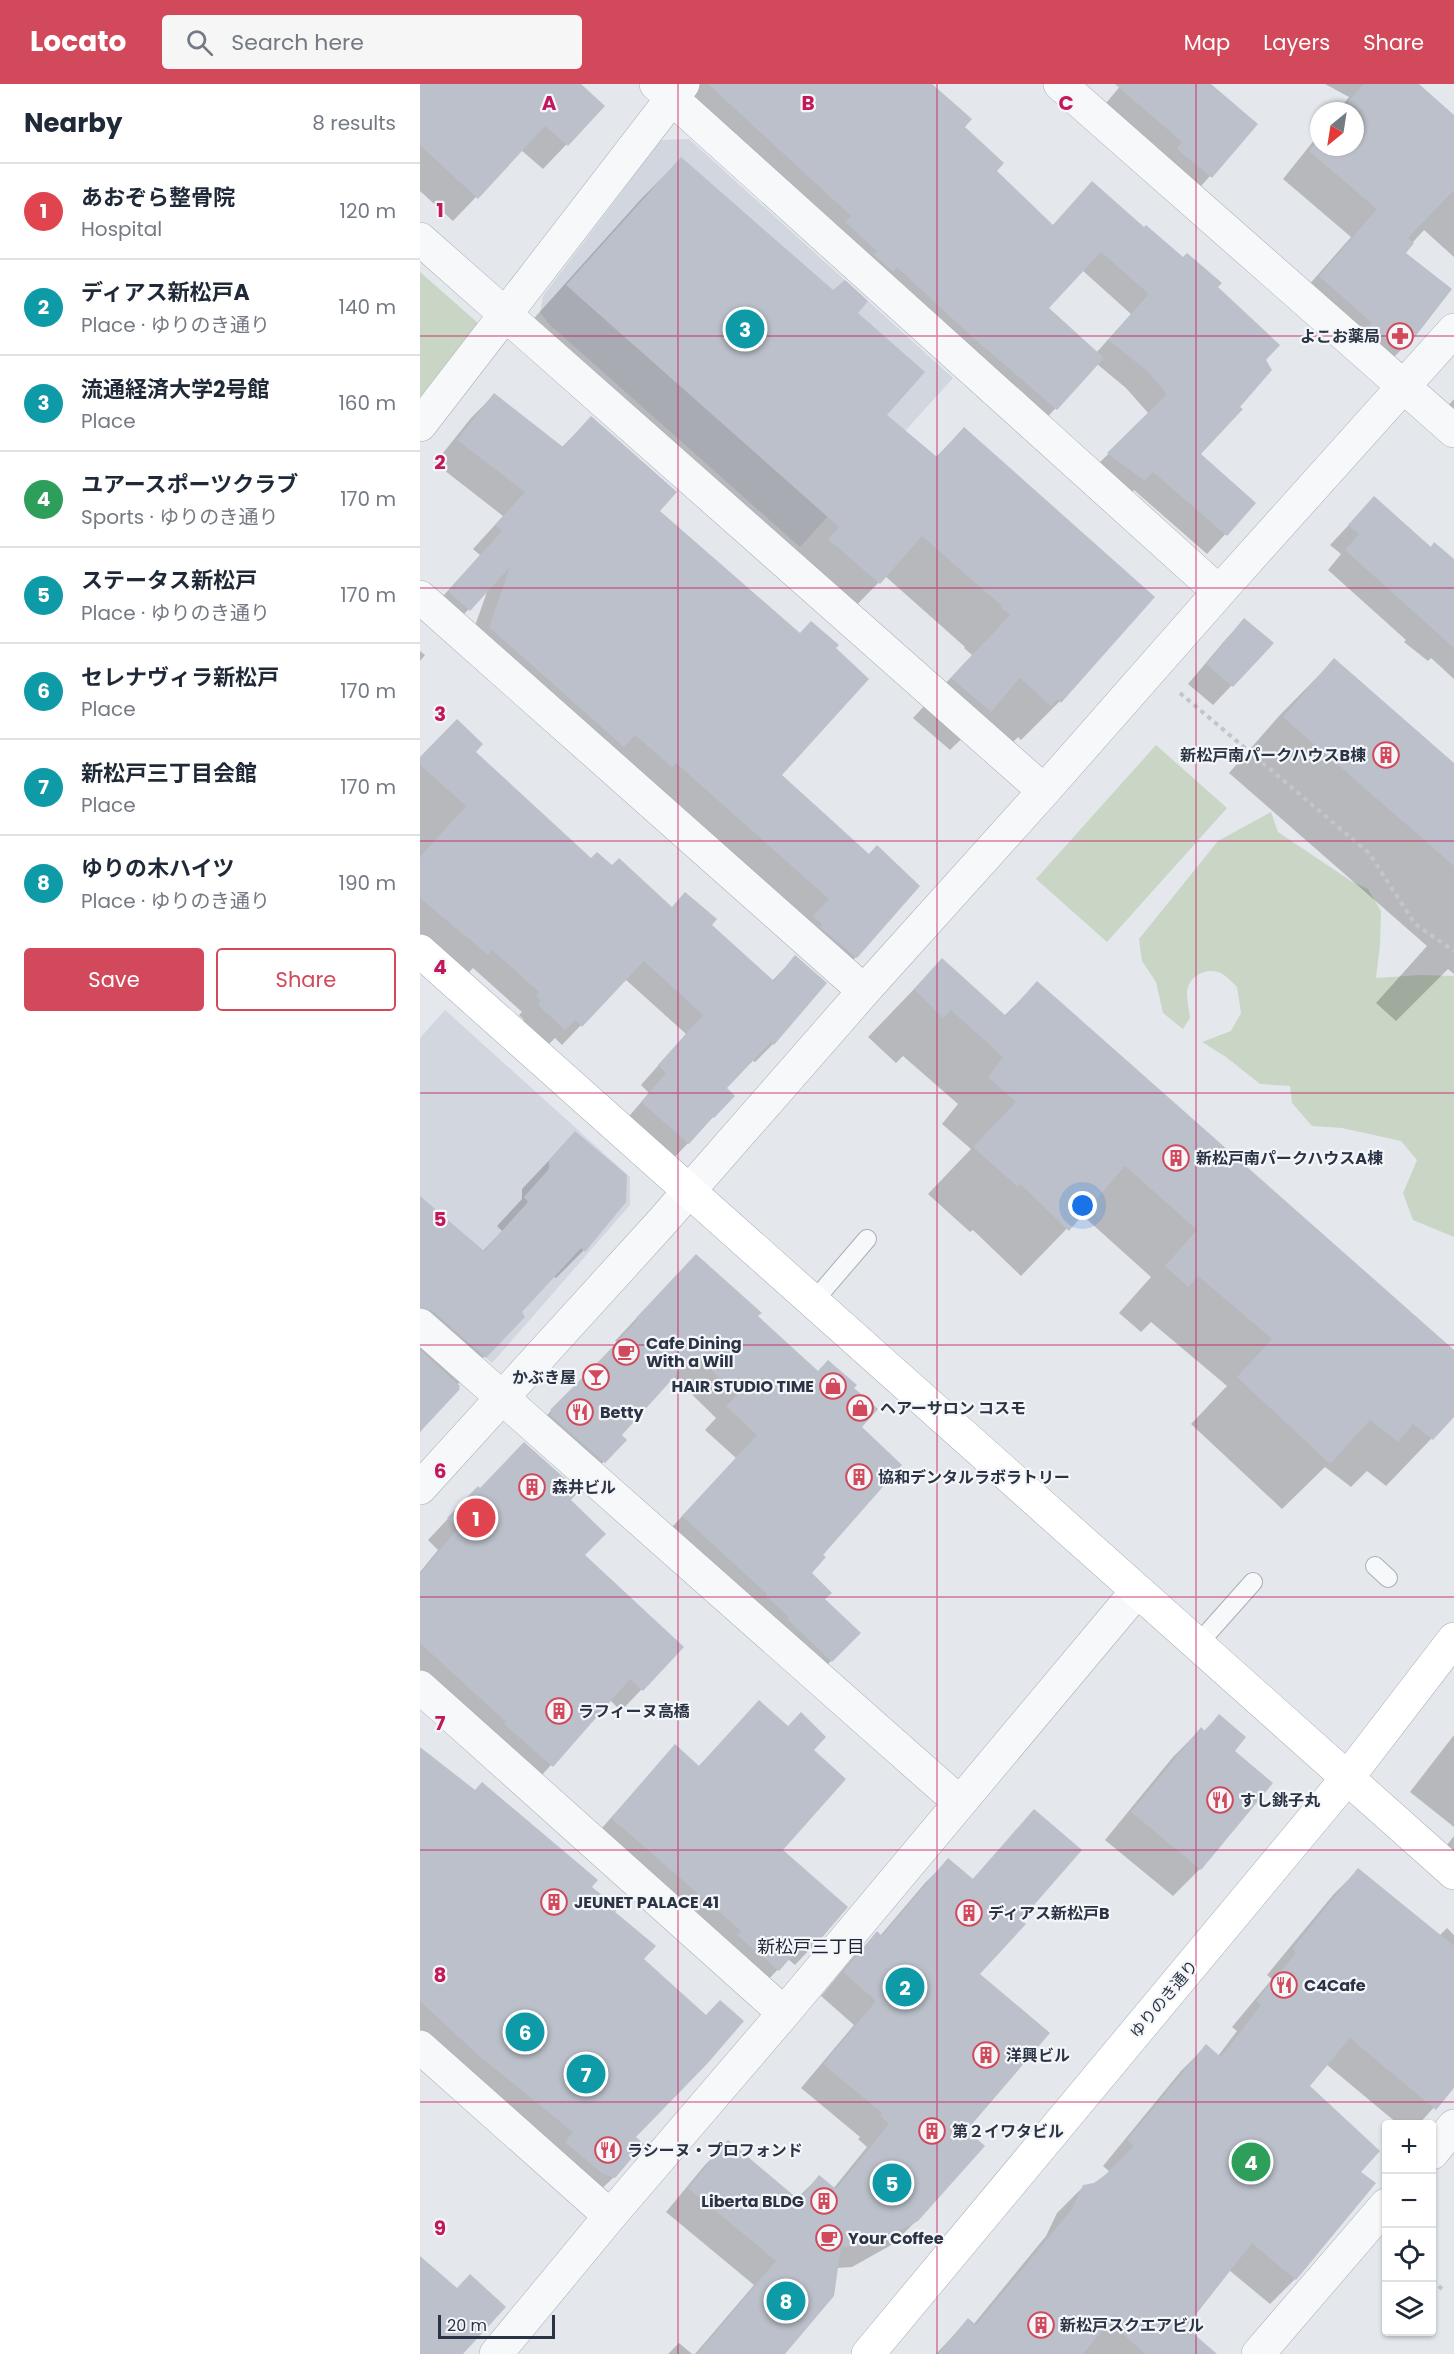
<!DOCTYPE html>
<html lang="en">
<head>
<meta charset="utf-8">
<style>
	:root { --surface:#fff; --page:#f6f6f7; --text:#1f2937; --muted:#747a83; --line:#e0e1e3; --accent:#d1495b }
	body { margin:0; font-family:Poppins,"Noto Sans JP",sans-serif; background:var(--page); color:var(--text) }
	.controls { position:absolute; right:18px; bottom:18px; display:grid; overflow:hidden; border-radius:6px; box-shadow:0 2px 4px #0004 }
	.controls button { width:54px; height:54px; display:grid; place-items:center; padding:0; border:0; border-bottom:2px solid var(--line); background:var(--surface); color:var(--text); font:30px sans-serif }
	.compass { position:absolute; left:890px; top:18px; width:54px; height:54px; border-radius:50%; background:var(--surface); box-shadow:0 2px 4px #0004; rotate:210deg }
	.scale { position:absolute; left:18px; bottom:15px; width:117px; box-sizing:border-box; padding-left:6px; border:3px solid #2b3445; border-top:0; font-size:16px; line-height:21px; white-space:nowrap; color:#2b3445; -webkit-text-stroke:4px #f4f6f9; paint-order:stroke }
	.you { position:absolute; left:663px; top:1122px; width:21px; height:21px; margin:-15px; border:4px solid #fff; border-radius:50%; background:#1a73e8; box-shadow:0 0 0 9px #1a73e833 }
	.badge { display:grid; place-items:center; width:39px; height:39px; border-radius:50%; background:var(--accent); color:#fff; font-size:20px; font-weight:700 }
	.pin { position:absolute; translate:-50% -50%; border:3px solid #fff; box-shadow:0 2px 6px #0006 }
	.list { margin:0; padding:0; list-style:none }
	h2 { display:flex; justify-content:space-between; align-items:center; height:78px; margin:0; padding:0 24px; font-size:26px }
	h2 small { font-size:20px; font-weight:400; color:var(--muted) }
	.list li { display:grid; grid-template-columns:39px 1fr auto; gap:18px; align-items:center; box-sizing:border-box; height:96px; padding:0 24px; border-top:2px solid var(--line) }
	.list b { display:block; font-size:22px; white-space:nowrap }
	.list p { margin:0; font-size:20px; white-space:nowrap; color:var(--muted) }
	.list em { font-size:20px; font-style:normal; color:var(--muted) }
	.actions { display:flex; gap:12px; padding:18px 24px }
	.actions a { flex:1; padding:14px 0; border:2px solid var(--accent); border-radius:6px; text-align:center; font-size:21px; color:var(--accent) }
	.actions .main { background:var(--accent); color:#fff }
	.icon { flex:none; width:33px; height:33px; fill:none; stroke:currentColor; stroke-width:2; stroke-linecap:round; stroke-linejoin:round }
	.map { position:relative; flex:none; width:1034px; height:2270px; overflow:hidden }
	header { display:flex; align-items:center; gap:36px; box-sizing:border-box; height:84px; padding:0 30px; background:var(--accent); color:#fff }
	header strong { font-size:28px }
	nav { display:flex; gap:33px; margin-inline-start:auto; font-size:21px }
	.search { width:420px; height:54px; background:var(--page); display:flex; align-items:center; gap:15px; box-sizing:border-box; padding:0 21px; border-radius:6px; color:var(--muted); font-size:22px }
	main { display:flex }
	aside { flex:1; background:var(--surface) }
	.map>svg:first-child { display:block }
</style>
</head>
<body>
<header>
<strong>Locato</strong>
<div class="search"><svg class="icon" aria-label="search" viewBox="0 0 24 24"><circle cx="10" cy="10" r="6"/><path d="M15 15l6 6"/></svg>Search here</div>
<nav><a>Map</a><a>Layers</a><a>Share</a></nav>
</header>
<main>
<aside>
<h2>Nearby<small>8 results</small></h2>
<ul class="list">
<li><span class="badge" style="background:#e0444e">1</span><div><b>あおぞら整骨院</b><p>Hospital</p></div><em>120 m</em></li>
<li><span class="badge" style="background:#0f9aa8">2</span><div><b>ディアス新松戸A</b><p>Place · ゆりのき通り</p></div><em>140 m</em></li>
<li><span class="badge" style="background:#0f9aa8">3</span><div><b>流通経済大学2号館</b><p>Place</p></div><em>160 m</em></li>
<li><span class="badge" style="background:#2e9e5b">4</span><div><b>ユアースポーツクラブ</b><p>Sports · ゆりのき通り</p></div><em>170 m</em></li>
<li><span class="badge" style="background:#0f9aa8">5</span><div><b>ステータス新松戸</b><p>Place · ゆりのき通り</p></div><em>170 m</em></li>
<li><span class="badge" style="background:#0f9aa8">6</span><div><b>セレナヴィラ新松戸</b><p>Place</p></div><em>170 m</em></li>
<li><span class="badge" style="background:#0f9aa8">7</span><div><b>新松戸三丁目会館</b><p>Place</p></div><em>170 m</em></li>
<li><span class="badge" style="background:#0f9aa8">8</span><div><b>ゆりの木ハイツ</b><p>Place · ゆりのき通り</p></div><em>190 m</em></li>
</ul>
<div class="actions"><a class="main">Save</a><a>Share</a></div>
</aside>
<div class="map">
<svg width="1034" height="2270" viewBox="0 0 1034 2270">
	<rect width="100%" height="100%" fill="#e4e7ec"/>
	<!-- built -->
	<path fill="#d2d6de" d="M269,55l264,239 -153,169 -251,-223 -9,-12 3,-16 118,-156z
		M25,926l185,167v28l-138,158 -72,-62v-263z"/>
	<!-- green -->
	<path fill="#c9d6c5" d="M0,188l67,59 -67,84z
		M736,661l71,63 -120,134 -71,-63z
		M851,728l7,20 73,49 17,8 13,22 -1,34 -4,33 44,-3 34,1v261l-41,-17 -10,-27 14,-33 -16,-19 -59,-13 -30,-2 -20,-23 -2,-17 -30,-2 -34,-27 -24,-15 29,-11 10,-18 -4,-26c-5,-5 -12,-13 -19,-15 -15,-4 -31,6 -31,22 0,7 2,16 3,24l-7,11 -20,-16 -7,-31 -14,-21 -3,-22 79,-98z"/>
	<!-- shadow -->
	<path fill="#0003" fill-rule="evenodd" d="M0,0h159l24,22 -60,63 -22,-19 -68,71 -33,-30z
		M250,0h252l41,44 32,43 57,55 40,-43 52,46 72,58 48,73 -65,95 55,48 -47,51 -73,-64 -9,9 -35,-27 59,-58 -23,-26 -29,-24 -60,64zM662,186l49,44 -35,39 -49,-44z
		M702,0h87l47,41 -64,71 -90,-88z
		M905,0h92l37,33v140l-30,-27 -21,23 7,88 -28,28 -90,-65 59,-67 -68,-58 36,-45v13h36v-36h-17l11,-14z
		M261,75l174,154 30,102 50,43 29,-29 96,272 -39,39 -3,-3 -7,7 -29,-25 -32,31 -37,-32 59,-63 -8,-7 1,-1 -80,-71 -45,46 -312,-297 114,-127z
		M74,311l67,53 30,-30 67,93 121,264 77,182 -23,23 -367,-329 22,-62 -42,44 -20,-18 54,-60 -7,-6 30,-33 -68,-53 36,-45z
		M1034,315v27l-13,-12z
		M954,414l56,50 24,13v118l-23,-21 -3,3 -24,-19 2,-2 -78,-70 13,-16 -11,-9z
		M824,536l28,23 -59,62 -25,-21 38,-45z
		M0,567l5,4 -5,6z
		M914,576l120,105v209l-6,-5 -52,52 -20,-18 51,-57 -198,-173 50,-57z
		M54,668l117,108 21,7 59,41 39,17 62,56 23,-24 -22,87 -18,18 -3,-2 -27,28 -12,29 -43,45 -46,-40 25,-29 -8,-8 45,-51 -61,-55 -63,66 -7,-7 -10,10 -25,-24 4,-4 -5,-5 3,-3 -49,-44 -5,5 -48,-39v-175z
		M522,876l62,56 33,-33 417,369v63l-68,71 -19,-15 -16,16 -26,-20 -43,42 -91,-85 36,-38 -76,-64 -10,10 -22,-19 32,-36 -70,-63 -60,62 -48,-46 -3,2 -42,-38 43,-45 -29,-25 16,-20 -55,-48 -7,7 -28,-26z
		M155,1049l49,69 -41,49 -27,27 -3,-2 -32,36 2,4 -66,69 -37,47v-234l62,54 20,-21 -5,-5 25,-27v-10z
		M254,1194l82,38 61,57 35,15 8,39 -39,128 -11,18 13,26 36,34 -50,50 -148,-144 75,-81 -31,-28 11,-12 -43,-42 -54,59 6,5 -44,45 -52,-52 58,-58 30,-33 -2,-1z
		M149,1416l14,55 99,92 -61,64 -11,-11 -79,87 -111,-104v-111l18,-22 -10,-10 29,-31z
		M339,1618l53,48 -31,100 32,96 -18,19 -7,-6 -29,30 -166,-151 82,-92 23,21z
		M799,1632l14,35 -33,118 -27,27 -68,-56 68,-83 28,-28 2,3z
		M1034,1651v92l-44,-35z
		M0,1665l170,138 23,25 29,48 -9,177 -19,40 -22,21 -172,-156z
		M614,1727l-15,109 -41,54 -13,156 -48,90 -24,24 -41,23 -16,1 -53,86h-88l59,-69 -88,-73 39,-47 23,-23 68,57 23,-22 14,12 34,-42 -9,-8 2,-2 -59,-49 53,-63 -33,-29 33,-40 23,-22 3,2 45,-53 23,-23 24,20z
		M1034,1752v23l-11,-9z
		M938,1786l81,66 8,-8 7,7v150l-35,39h-21l-72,-60 -18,22 51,86 -64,107 -25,25 -41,-34 -45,57 12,27h-260l32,-34 5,5 73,-89 11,-23 26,-26 11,-3 16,-12 -7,-6 78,-95 25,-25 12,10 19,-25 -5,-4 40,-48 -5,-4 66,-80z
		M259,2259l13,11h-24z"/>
	<!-- building -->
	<path fill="#bbc0ca" d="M0,0h161l24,22 -37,40 -23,-20 -67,73 -58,-54z
		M288,0h224l40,35 -7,8 39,36 -7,8 56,54 39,-44 52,46 2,-2 37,32 4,-4 35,30 -4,4 62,58 -14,15 6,10 -32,37 3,2 -42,45 55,49 -29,33 -74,-64 -8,9 -38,-28 60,-59 -22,-25 -37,-29 41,-46 -48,-42 -52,56 55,50 -47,52 -86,-74 -74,-69 -4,5 -20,-18 4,-3 -32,-29 6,-6z
		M695,0h96l47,40 -46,54 -35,-29 5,-7z
		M943,0h56l35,31v75l-46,48 6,5 -8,10 46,36 -41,53 -19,1 -23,-18 2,-3 -52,-46 58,-67 -68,-58 10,-13v9h36v-36h-14z
		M261,73l152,133 12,-10 23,21 -10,12 67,59 -38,43 50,42 27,-30 191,170 -94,106 -3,-4 -7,7 -31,-28 -29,34 -40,-34 59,-63 -9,-7 2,-1 -81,-71 -42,48 -52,-45 11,-12 -273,-242z
		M74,309l69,54 28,-31 86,76 -17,19 140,122 11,-12 28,24 -3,3 33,31 -87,96 87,79 8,-9 43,41 -63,72 -37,-31 2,-3 -9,-8 16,-17 -153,-136 -4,4 -37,-32 -11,12 -135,-120 21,-60 -40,44 -22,-20 54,-60 -7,-6 30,-33 -68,-52z
		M954,412l57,51 3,-5 20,17v89l-109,-98 14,-16 -11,-9z
		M824,534l30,25 -41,44 -27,-23z
		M914,574l120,105v103l-171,-149z
		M37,635l26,25 -7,8 115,106 6,-6 15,13 7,-7 53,49 13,-15 32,27 -5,6 62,56 21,-26 32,28 -53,62 -3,-3 -44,46 8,8 -21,22 -1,-1 -24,27 -48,-42 25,-29 -8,-8 45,-50 -59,-54 -62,66 -7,-7 -10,10 -27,-25 3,-5 -5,-4 3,-4 -47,-42 -4,5 -68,-57v-41l46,-51 -46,-41v-8z
		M522,874l64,58 31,-35 417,369v67l-21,23 -20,-16 -15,18 -28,-22 -40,44 -93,-87 35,-38 -74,-63 -10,11 -23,-21 32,-36 -72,-64 -56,65 -49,-47 -2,3 -45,-40 43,-45 -28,-25 15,-20 -52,-47 -8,8 -29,-29z
		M155,1047l52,44 -1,27 -41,50 -4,-4 -59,64 3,5 -39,41 -54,-47 -12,-4v-111l64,55 44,-49 -4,-5 25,-28v-9z
		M276,1170l66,59 -4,3 60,55 10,-11 29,25 -3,3 24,21 -16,18 40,38 -79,90 3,2 -14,16 20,20 -7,6 36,34 -29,29 -45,-43 2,-2 -23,-21 1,-2 -85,-78 75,-81 -31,-29 11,-11 -42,-41 -73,81 5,5 -22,23 -55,-48 2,-3 -2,-2 60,-60 28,-31 -2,-1z
		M0,1266l40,36 -1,2 1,1 -40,43z
		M104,1358l55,49 -8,9 35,34 -21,21 99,92 -41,44 -13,-12 -77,88 -49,-43 2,-2 -86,-79v-69l38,-46 -11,-10 31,-32 2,2z
		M339,1616l29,26 13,-14 25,25 -12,13 32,29 -63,71 65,57 -34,40 -8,-7 -27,31 -42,-36 4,-4 -130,-113 64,-74 24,22z
		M799,1630l27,23 -11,14 38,32 -72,87 -70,-58 70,-85 4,4z
		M0,1663l55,43 7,-8 116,98 -6,7 26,21 -3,4 41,34 -12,13 62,56 14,-15 24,21 -37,43 -71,73 8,7 -29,34 -12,-4 -38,-32 8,-10 -95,-77 -58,-54z
		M614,1725l48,41 -61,70 5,4 -46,50 70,59 -83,97 18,16 -67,75 -42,23 -35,3 -7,49 -49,58h-88l79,-93 -88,-73 40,-48 71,60 20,-25 17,14 53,-65 -9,-9 2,-2 -59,-49 53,-63 -33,-29 34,-41 5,5 66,-78 25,21z
		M938,1784l96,78v142l-18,22 -86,-72 -40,48 70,65 -19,21 15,11 -80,97 -44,-37 -66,84 31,27h-71l-37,-32 -26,32h-145l30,-36 8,7 96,-116 11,-24 11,-2 11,-8 29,-29 -7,-6 79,-96 15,13 40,-52 -5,-4 40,-48 -4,-4z
		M0,2172l37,32 13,-14 36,33 -43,47h-43z"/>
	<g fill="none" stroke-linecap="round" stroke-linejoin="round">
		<!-- lane casing -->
		<g stroke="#a9aeb7" stroke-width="20">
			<path id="lane" d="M393,1218l54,-63
				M955,1482l13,12
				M777,1561l56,-63"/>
		</g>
		<!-- street casing -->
		<g stroke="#a9aeb7" stroke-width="34">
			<path id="street" d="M236,0l563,508
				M640,0l394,347
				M0,155l624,552
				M0,341l263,-341
				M0,513l444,394
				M0,1241l539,477
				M0,1404l241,-265 203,-232 180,-200 175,-199 235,-262
				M0,1603l364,326
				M0,1963l190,169
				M1012,2069l22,-27
				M76,2270l114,-138 174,-203 353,-422
				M838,2270l128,-149"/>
		</g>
		<!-- secondary casing -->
		<g stroke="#a9aeb7" stroke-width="34">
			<path id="secondary" d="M0,867l1034,922
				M448,2270l480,-577 106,-138"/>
		</g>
		<!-- path -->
		<path stroke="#c2c5cb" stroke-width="4" stroke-dasharray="4.5 4.5" stroke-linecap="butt" d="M760,609l189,160 46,71 39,27
			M1012,2196l11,10"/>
		<!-- lane -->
		<use href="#lane" stroke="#f7f8fa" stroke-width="18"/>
		<!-- street -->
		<use href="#street" stroke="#f7f8fa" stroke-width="33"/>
		<!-- secondary -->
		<use href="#secondary" stroke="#fff" stroke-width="33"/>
	</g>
	<!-- grid -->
	<path fill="none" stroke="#c2185b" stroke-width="1.5" stroke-opacity="0.55" d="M258,0v2270M517,0v2270M776,0v2270M0,252h1034M0,504h1034M0,757h1034M0,1009h1034M0,1261h1034M0,1513h1034M0,1766h1034M0,2018h1034"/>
	<!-- icons -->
	<defs>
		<g id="pharmacy-ring" transform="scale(1.35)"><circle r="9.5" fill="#f4f6f9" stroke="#d1495b" stroke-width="1.5"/><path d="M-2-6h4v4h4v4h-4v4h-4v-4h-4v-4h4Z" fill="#d1495b"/></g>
		<g id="building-ring" transform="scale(1.35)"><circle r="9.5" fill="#f4f6f9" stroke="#d1495b" stroke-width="1.5"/><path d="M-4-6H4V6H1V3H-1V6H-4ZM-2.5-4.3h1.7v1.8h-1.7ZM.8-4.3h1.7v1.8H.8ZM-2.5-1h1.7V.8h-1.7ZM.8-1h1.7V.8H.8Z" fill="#d1495b"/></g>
		<g id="cafe-ring" transform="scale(1.35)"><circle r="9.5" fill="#f4f6f9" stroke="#d1495b" stroke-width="1.5"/><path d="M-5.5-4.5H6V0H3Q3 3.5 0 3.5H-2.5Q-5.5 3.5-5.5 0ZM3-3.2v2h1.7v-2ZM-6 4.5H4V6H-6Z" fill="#d1495b"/></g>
		<g id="bar-ring" transform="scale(1.35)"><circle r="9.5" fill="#f4f6f9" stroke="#d1495b" stroke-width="1.5"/><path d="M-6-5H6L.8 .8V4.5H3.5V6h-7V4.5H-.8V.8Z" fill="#d1495b"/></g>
		<g id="shop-ring" transform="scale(1.35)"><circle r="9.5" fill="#f4f6f9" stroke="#d1495b" stroke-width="1.5"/><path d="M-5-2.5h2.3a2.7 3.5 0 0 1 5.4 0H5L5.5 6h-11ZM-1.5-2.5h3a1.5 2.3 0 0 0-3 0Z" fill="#d1495b"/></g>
		<g id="restaurant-ring" transform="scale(1.35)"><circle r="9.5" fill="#f4f6f9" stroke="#d1495b" stroke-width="1.5"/><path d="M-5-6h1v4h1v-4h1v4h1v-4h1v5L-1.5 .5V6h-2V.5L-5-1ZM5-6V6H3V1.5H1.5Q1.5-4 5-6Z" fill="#d1495b"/></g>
	</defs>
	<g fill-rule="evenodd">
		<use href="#pharmacy-ring" x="980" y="252"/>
		<use href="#building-ring" x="966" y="671"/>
		<use href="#building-ring" x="756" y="1074"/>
		<use href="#cafe-ring" x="206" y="1268"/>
		<use href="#bar-ring" x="176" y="1293"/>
		<use href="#shop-ring" x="413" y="1302"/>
		<use href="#shop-ring" x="440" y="1324"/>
		<use href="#restaurant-ring" x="160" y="1328"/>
		<use href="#building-ring" x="439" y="1393"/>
		<use href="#building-ring" x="112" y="1403"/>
		<use href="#building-ring" x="139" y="1627"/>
		<use href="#restaurant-ring" x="800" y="1716"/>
		<use href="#building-ring" x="134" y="1818"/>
		<use href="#building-ring" x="549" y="1829"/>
		<use href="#restaurant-ring" x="864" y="1901"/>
		<use href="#building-ring" x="566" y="1971"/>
		<use href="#building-ring" x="512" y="2047"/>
		<use href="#restaurant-ring" x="188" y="2066"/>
		<use href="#building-ring" x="404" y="2117"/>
		<use href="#cafe-ring" x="409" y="2154"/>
		<use href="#building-ring" x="621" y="2241"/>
	</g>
	<g text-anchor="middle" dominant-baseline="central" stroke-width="4.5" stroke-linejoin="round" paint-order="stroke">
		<!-- poi labels -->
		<g font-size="16" font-weight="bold" fill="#2b3445" stroke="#f4f6f9" text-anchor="start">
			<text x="960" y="252" text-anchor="end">よこお薬局</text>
			<text x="946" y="671" text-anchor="end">新松戸南パークハウスB棟</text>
			<text x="776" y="1074">新松戸南パークハウスA棟</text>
			<text x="226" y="1259">Cafe Dining<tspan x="226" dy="18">With a Will</tspan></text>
			<text x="156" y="1293" text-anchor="end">かぶき屋</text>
			<text x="394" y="1302" text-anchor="end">HAIR STUDIO TIME</text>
			<text x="460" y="1324">ヘアーサロン コスモ</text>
			<text x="180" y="1328">Betty</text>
			<text x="458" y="1393">協和デンタルラボラトリー</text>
			<text x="132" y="1403">森井ビル</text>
			<text x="158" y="1627">ラフィーヌ高橋</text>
			<text x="820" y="1716">すし銚子丸</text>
			<text x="154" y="1818">JEUNET PALACE 41</text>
			<text x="568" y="1829">ディアス新松戸B</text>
			<text x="884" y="1901">C4Cafe</text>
			<text x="586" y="1971">洋興ビル</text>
			<text x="532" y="2047">第２イワタビル</text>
			<text x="207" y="2066">ラシーヌ・プロフォンド</text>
			<text x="384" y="2117" text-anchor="end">Liberta BLDG</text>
			<text x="428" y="2154">Your Coffee</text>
			<text x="640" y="2241">新松戸スクエアビル</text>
		</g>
		<!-- street labels -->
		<g font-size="16" fill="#2b3445" stroke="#f4f6f9">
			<text transform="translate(744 1915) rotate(-50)">ゆりのき通り</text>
		</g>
		<!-- neighbourhood labels -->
		<g font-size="18" fill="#1d2536" stroke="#f4f6f9">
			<text x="391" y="1862">新松戸三丁目</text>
		</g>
	</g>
	<g font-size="20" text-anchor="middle" font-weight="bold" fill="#c2185b" stroke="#f4f6f9" stroke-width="4.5" stroke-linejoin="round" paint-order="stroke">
		<text x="129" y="26">A</text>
		<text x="388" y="26">B</text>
		<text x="646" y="26">C</text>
		<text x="20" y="133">1</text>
		<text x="20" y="385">2</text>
		<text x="20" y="637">3</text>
		<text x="20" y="890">4</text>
		<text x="20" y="1142">5</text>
		<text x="20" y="1394">6</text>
		<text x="20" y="1646">7</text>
		<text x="20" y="1898">8</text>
		<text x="20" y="2151">9</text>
	</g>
</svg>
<div class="controls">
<button>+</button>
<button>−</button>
<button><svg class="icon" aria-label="locate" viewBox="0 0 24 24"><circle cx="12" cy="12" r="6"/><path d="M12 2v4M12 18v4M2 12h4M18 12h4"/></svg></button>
<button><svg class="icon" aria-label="layers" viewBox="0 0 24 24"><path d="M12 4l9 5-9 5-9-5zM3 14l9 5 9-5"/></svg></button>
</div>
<svg class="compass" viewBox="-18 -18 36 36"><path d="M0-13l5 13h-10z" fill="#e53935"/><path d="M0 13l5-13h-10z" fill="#747a83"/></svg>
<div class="scale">20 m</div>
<div class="you"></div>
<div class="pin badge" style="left:56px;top:1434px;background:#e0444e">1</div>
<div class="pin badge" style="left:485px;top:1903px;background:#0f9aa8">2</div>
<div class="pin badge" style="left:325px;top:245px;background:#0f9aa8">3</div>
<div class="pin badge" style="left:831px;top:2078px;background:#2e9e5b">4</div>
<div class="pin badge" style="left:472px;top:2099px;background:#0f9aa8">5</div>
<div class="pin badge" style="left:105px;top:1948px;background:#0f9aa8">6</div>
<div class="pin badge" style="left:166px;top:1990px;background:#0f9aa8">7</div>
<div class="pin badge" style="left:366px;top:2217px;background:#0f9aa8">8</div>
</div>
</main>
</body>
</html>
